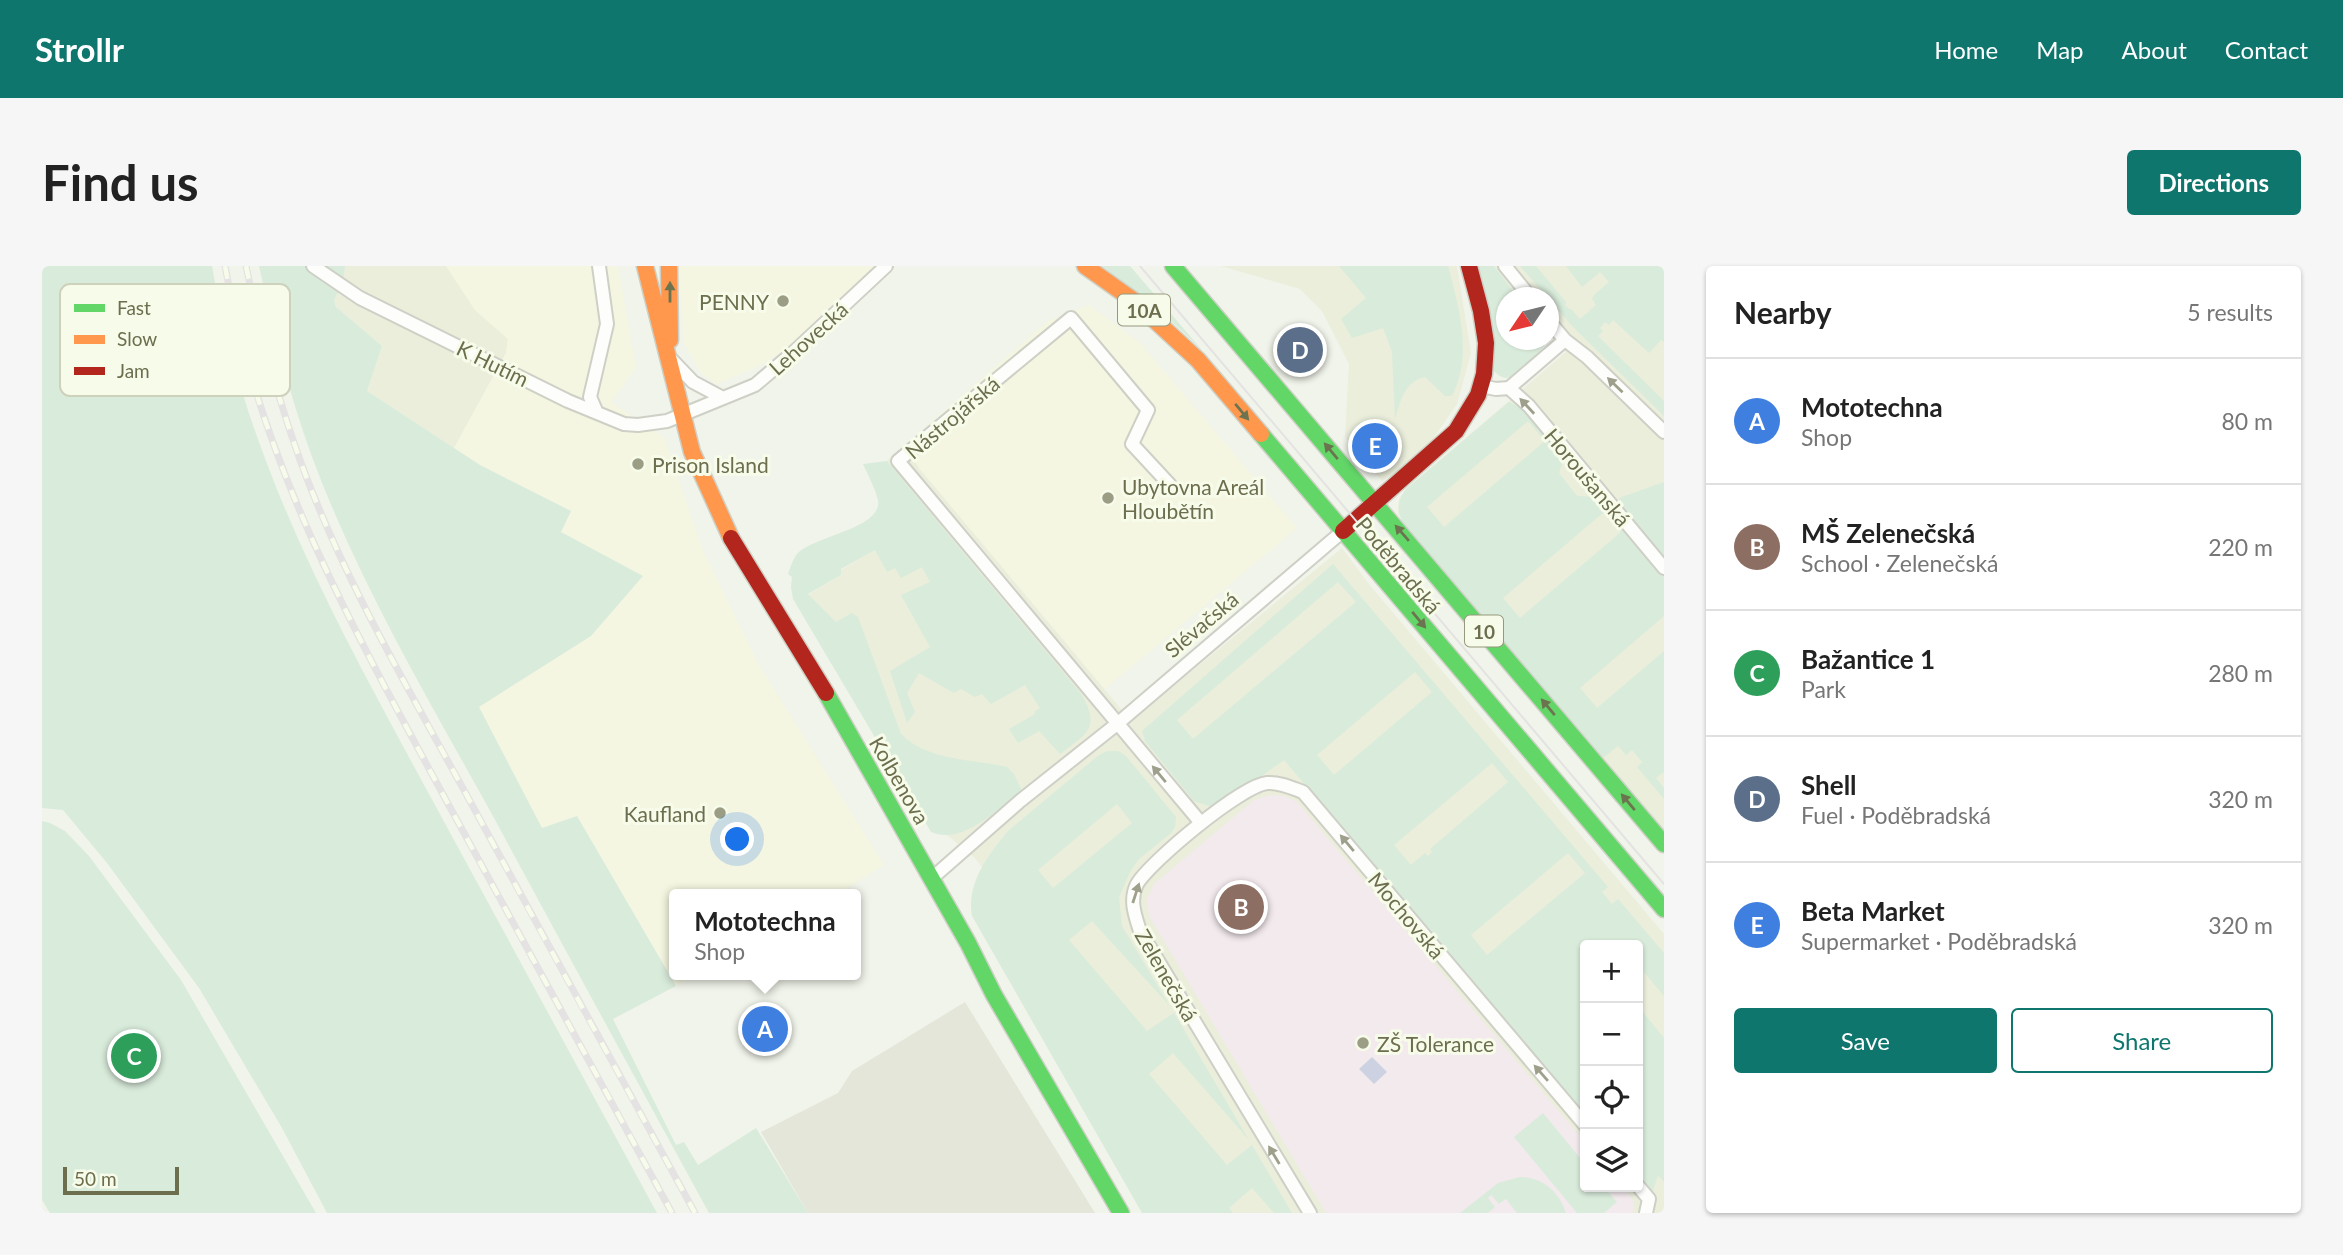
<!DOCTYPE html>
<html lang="en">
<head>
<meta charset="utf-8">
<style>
	:root { --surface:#fff; --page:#f6f6f6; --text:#222; --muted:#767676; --line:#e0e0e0; --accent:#0f766e }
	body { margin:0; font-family:Lato,sans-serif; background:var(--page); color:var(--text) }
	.controls { position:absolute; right:21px; bottom:21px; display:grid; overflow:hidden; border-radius:7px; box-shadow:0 2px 5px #0004 }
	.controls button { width:63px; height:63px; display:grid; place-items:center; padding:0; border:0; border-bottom:2px solid var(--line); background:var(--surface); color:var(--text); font:35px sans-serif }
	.compass { position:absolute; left:1454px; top:21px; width:63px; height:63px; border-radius:50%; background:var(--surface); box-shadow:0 2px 5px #0004; rotate:235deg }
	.scale { position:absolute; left:21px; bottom:18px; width:116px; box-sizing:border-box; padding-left:7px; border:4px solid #6d6e4e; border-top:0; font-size:19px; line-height:24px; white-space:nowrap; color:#6d6e4e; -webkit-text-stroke:5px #f7fcea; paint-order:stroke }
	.you { position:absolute; left:696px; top:574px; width:24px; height:24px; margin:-18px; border:5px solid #fff; border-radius:50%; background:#1a73e8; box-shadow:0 0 0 10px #1a73e833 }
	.badge { display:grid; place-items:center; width:46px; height:46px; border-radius:50%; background:var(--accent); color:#fff; font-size:23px; font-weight:700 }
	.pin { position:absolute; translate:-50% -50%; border:4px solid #fff; box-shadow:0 2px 7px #0006 }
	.popup { position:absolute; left:627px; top:623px; width:192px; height:91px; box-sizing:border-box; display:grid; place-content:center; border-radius:7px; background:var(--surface); filter:drop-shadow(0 2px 5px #0005); font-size:23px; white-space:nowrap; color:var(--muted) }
	.popup b { font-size:26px; color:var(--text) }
	.popup::after { content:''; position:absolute; left:50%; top:100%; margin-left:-14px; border:14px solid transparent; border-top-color:var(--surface) }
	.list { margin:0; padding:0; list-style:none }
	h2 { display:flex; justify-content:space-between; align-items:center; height:91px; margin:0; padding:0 28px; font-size:30px }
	h2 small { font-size:23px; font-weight:400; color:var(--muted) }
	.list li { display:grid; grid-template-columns:46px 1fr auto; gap:21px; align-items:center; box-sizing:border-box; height:126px; padding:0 28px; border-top:2px solid var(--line) }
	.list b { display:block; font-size:26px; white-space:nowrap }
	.list p { margin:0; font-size:23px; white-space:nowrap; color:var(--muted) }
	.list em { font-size:23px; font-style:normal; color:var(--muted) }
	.actions { display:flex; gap:14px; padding:21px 28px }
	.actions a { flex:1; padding:16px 0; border:2px solid var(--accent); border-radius:7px; text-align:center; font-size:24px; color:var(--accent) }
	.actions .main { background:var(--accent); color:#fff }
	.icon { flex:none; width:38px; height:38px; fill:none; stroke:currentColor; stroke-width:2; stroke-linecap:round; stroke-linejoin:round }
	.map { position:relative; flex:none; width:1622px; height:947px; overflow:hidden; border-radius:7px }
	header { display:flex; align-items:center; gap:42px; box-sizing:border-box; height:98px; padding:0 35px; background:var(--accent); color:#fff }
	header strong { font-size:33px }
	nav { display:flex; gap:38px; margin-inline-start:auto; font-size:24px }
	.intro { display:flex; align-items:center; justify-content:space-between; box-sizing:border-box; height:168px; padding:0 42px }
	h1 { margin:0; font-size:49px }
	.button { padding:18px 32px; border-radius:7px; background:var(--accent); color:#fff; font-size:24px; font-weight:700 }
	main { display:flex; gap:42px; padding:0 42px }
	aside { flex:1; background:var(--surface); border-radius:7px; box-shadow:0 2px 5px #0004 }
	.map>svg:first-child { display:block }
</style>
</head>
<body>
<header>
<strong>Strollr</strong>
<nav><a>Home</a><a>Map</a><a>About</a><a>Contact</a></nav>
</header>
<div class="intro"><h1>Find us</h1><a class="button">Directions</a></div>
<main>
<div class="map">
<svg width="1622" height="947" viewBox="0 0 1622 947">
	<rect width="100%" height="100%" fill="#f1f4ea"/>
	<!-- residential -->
	<path fill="#eaeedb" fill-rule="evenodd" d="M303,0h101l29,44 33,29 -2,14 -52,95 -87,-57 15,-45 -45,-38 -3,-8 9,-17z
		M1179,0h236l14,87 -14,51 -25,36 -33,31 -17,10 -37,-44 4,-73 -27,-53 -22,-22z
		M1452,0h170v565l-266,-317 1,-15 7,-10 160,-137 -17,-18 -1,-36 -30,-1z
		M863,179l14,23 212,253 211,-173 26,35 296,351v279h-474l-195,-329 -20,-26 -39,-32 -128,-231 33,-20v-5l90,-54 -44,-55zM1543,679h53v242h-53z"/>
	<!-- commercial -->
	<path fill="#f4f6e1" d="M404,0h172l18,102 -25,34 53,35 39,114 56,114 125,200 -47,29h-163v81h22l-20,11 -99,-170 -35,12 -63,-121 112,-71 -30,-104 10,-20 -91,-47 -26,-17 52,-95 2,-14 -33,-29z
		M637,0h200l-94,84 -28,17 -40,17 -16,-11 -17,-30z
		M1047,39l51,38 157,185 -192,161 -186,-221 -14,-23 143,-124z"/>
	<!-- industrial -->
	<path fill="#e4e6da" d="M923,736l130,211h-287l-47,-81 77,-39 14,-22z"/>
	<!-- education -->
	<path fill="#f3eaed" d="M1228,529l14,1 13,6 288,340v45h38l9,11 2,10 -2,5h-306l-177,-297 -2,-18 7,-14 100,-84z"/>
	<!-- green -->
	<path fill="#d9ebdb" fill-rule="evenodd" d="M0,0h170c34,199 128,364 223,539 74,136 148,272 222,408h-330l-45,-85 -83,-140 -92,-125 -44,-53 -21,-2z
		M217,0h86l-2,17 -9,17 2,7 46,39 -15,45 113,74 91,46 -10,21 82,44 -52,60 -112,71 63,121 35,-12 99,170 -63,33 63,126 8,-3 14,23 58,-37 52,85h-99c-72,-132 -144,-263 -215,-395 -65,-118 -136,-236 -183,-364 -22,-61 -38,-124 -52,-188z
		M1060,0h28l72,84 -49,-46z
		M1297,0h109c11,42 25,89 4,130h-7l-20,-19c-21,5 -24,23 -30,42l-3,-67 -9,-24 -31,10 -11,-19 25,-21z
		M1435,0h17l24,31 -12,1v42h41c-2,9 -29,37 -40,38 -6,0 -10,-4 -14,-8v-40z
		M1478,0h16l30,36 -1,3 4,4h2l9,10 16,-14 -4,-6 2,-4 15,-13 -9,-10 -18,15 -16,-21h98v76l-3,-2 -12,13 -36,-33 -4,5 -4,-3 -5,6 3,3 -5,5 66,65v15l-92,-90z
		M1467,136l12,6 43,49 -5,16 18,23 19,1 68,80v39l-84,72 17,20 67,-57v121l-8,6 8,10v11l-27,-32 5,-5 -10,-12 -6,5 -8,-9 -15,12 -200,-234c-6,-14 -6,-23 3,-35zM1486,155l17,20 -101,86 -17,-20zM1562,246l17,20 -101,86 -17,-20z
		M845,195l195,234c19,34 4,39 -22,59l-21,-23 -21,12 -9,-14 26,-15 -1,-2 6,-4 -15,-23 -34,19 -9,-10 -7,3 -14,-8 -7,4 -35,-20 -12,20 8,19 -8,11 -17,-52 40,-24 -29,-52 29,-13 -8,-15 -21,11 -6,-10 -8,4 -12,-22 -34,19v6l-33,19 28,28 16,-9 6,4 43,117c27,27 71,25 106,33l7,7 8,17c-24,17 -59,55 -91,41l-138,-233 -2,-12 1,-10 -4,-3c2,-6 5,-15 9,-20 15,-18 86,-25 81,-54 -3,-12 -10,-25 -15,-36z
		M1622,216v74l-45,-53v-5z
		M1291,298l275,323 -6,5 10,12 6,-5 46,54v43l-26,-31v-20h-53v149l-2,2 2,19 -301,-355 -38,27 -34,20 -18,-6 -49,-60 -3,-10zM1296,316l18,20 -163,137 -16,-19zM1373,406l17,20 -98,83 -17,-20zM1450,497l16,19 -78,67 2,3 -4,4 -3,-3 -14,12 -17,-20zM1526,587l17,20 -98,82 -16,-20z
		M1066,485h10l8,5 50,61 -1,10 -4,6 -32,26 -9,13 -11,25 3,29 47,79 -77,-84 -23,19 78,91 27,-18 75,127 -76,-87 -24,21 78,91 25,-20 40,68h-18l-22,-25 -23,20 4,5h-91l-170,-297c-6,-32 16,-61 36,-85l91,-76zM1075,538l15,19 -79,65 -15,-18z
		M0,555l8,2 15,8 24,25 92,124 135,233h-266l-8,-13z
		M1596,740l26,32v144l-6,-7 -6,18 -14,-16z
		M1501,847l42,51v23h19l13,15 -13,11h-27l-63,-76z
		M1478,911c23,1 39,14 46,36h-49l-11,-14 -7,5 -8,-9 -3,3 7,9 -7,6h-28l38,-30z"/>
	<!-- water -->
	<path fill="#ccd2e2" d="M1330,791l15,15 -13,12 -15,-15z"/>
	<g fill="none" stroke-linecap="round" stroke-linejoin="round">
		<!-- street casing -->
		<g stroke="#ced0c6" stroke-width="16">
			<path id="street" d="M271,0l47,32 208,103 56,23 14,1 29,-4 88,-36 40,-34 91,-85
				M1463,0l26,32
				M1506,54l17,20 22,17 77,75
				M629,93l22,23 30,16
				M1439,120l15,3 13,-1 56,-48
				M1467,122l20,18 135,162
				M555,147l-7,-16 17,-73 -8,-58
				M1128,219l-38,-41 16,-34 -77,-92 -173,143 303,362
				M889,613l89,-78 97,-77 226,-193
				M1596,920l11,13 -3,14
				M1268,947l-170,-282c-5,-16 -11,-31 -3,-47 14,-23 104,-98 130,-101 13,-1 25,5 36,9l282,333"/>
		</g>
		<!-- fast casing -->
		<g stroke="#ced0c5" stroke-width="19">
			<path id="fast" d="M1131,0l491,578
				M1219,168l403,475
				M784,427l142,250 26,52 127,218"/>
		</g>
		<!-- slow casing -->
		<g stroke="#ced0c5" stroke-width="19">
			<path id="slow" d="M603,0l47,186 39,86
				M627,0l1,74
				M1043,0l48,34 65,60 63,74"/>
		</g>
		<!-- jam casing -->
		<g stroke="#ced0c5" stroke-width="19">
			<path id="jam" d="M1301,265l113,-100 22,-36 6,-21 2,-31 -5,-32 -12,-45
				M689,272l95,155"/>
		</g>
		<!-- street -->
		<use href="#street" stroke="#fdfdfc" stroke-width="12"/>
		<!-- fast -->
		<use href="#fast" stroke="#63d668" stroke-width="16"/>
		<!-- slow -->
		<use href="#slow" stroke="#ff974d" stroke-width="16"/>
		<!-- jam -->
		<use href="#jam" stroke="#b3261e" stroke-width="16"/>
		<!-- tram -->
		<path stroke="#e4e2e2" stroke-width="2" d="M1098,0l524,618"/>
		<!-- rail casing -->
		<g stroke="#e4e2e2" stroke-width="7">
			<path id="rail" d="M183,0c35,197 127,361 221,534 75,138 151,275 226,413
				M204,0c14,66 31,130 54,194 45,124 114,238 177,354 72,133 145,266 218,399"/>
		</g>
		<!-- rail -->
		<use href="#rail" stroke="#f7fcea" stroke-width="4.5" stroke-dasharray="13" stroke-linecap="butt"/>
	</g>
	<!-- one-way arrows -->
	<defs><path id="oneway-solid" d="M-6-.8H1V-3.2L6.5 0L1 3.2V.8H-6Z" transform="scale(1.75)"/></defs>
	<g fill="#6c734f">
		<use href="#oneway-solid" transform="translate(628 26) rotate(-90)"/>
		<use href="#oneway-solid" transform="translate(1200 146) rotate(50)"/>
		<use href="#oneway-solid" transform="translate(1289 185) rotate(-130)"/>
		<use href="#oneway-solid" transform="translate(1360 267) rotate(-131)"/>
		<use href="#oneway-solid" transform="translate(1377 354) rotate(50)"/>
		<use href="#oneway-solid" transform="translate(1506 441) rotate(-130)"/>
		<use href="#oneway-solid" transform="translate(1586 536) rotate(-130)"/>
	</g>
	<g fill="#9fa08b">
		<use href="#oneway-solid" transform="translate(1573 119) rotate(-136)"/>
		<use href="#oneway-solid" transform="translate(1485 140) rotate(-133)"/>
		<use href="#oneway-solid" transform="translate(1117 508) rotate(-130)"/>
		<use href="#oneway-solid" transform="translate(1305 577) rotate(-130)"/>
		<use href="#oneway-solid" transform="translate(1094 627) rotate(-72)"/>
		<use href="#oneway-solid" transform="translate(1499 807) rotate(-131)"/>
		<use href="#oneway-solid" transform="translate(1232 889) rotate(-121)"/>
	</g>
	<!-- markers -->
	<g fill="#9b9d85" stroke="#f7fcea" stroke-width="2.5">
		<circle cx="741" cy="35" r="7"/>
		<circle cx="596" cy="198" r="7"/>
		<circle cx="1066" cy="232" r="7"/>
		<circle cx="678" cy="547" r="7"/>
		<circle cx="1321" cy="777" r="7"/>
	</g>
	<g text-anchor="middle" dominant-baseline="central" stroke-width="6" stroke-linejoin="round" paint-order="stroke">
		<!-- shield labels -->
		<g fill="#f7fcea" stroke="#96997d" stroke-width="2">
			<rect x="1076" y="28.5" width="52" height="31" rx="5"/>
			<rect x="1423" y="349.5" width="38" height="31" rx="5"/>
		</g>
		<g font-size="19" font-weight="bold" fill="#6d6e4e">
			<text x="1102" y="44">10A</text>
			<text x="1442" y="365">10</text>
		</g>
		<!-- poi labels -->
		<g font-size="21" fill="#6d6e4e" stroke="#f7fcea" text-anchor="start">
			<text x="727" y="35" text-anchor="end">PENNY</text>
			<text x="610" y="198">Prison Island</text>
			<text x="1080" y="220">Ubytovna Areál<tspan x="1080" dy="24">Hloubětín</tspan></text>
			<text x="664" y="547" text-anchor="end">Kaufland</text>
			<text x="1335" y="777">ZŠ Tolerance</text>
		</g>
		<!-- street labels -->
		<g font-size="21" fill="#6d6e4e" stroke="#f7fcea">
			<text transform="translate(766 72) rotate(-42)">Lehovecká</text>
			<text transform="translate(451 97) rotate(26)">K Hutím</text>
			<text transform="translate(910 151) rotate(-40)">Nástrojářská</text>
			<text transform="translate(1546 211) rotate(50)">Horoušanská</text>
			<text transform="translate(1357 299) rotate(50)">Poděbradská</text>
			<text transform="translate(1159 358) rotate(-40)">Slévačská</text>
			<text transform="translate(858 514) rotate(60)">Kolbenova</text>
			<text transform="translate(1365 649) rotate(50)">Mochovská</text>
			<text transform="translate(1125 709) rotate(60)">Zelenečská</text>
		</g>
	</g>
	<!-- legend -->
	<rect x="18" y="18" width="230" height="112" rx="10" fill="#f7fcea" stroke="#ced1bb" stroke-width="2"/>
	<rect x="32" y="38" width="31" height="8" fill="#63d668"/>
	<rect x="32" y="69" width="31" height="9" fill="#ff974d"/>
	<rect x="32" y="101" width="31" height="8" fill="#b3261e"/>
	<g font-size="19" fill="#6d6e4e">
		<text x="75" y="49">Fast</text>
		<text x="75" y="80">Slow</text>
		<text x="75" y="112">Jam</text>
	</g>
</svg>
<div class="controls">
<button>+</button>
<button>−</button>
<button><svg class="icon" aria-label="locate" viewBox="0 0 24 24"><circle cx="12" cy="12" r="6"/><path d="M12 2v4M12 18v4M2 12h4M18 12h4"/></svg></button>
<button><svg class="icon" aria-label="layers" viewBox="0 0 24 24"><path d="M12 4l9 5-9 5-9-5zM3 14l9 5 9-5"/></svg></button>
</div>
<svg class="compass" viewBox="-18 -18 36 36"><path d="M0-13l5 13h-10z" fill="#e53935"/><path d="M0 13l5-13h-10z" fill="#767676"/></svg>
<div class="scale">50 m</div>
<div class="you"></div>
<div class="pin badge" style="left:723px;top:763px;background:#3f7fe0">A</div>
<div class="popup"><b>Mototechna</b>Shop</div>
<div class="pin badge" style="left:1199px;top:641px;background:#8d6e63">B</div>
<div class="pin badge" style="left:92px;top:790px;background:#2e9e5b">C</div>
<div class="pin badge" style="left:1258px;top:84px;background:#5c6f8a">D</div>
<div class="pin badge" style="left:1333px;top:180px;background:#3f7fe0">E</div>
</div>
<aside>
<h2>Nearby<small>5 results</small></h2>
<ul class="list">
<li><span class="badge" style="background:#3f7fe0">A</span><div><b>Mototechna</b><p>Shop</p></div><em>80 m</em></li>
<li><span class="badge" style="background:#8d6e63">B</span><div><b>MŠ Zelenečská</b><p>School · Zelenečská</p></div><em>220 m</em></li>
<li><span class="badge" style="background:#2e9e5b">C</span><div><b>Bažantice 1</b><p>Park</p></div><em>280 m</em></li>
<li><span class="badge" style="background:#5c6f8a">D</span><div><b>Shell</b><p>Fuel · Poděbradská</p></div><em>320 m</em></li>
<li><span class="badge" style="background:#3f7fe0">E</span><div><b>Beta Market</b><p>Supermarket · Poděbradská</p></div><em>320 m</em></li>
</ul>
<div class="actions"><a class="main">Save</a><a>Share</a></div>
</aside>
</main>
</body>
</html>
